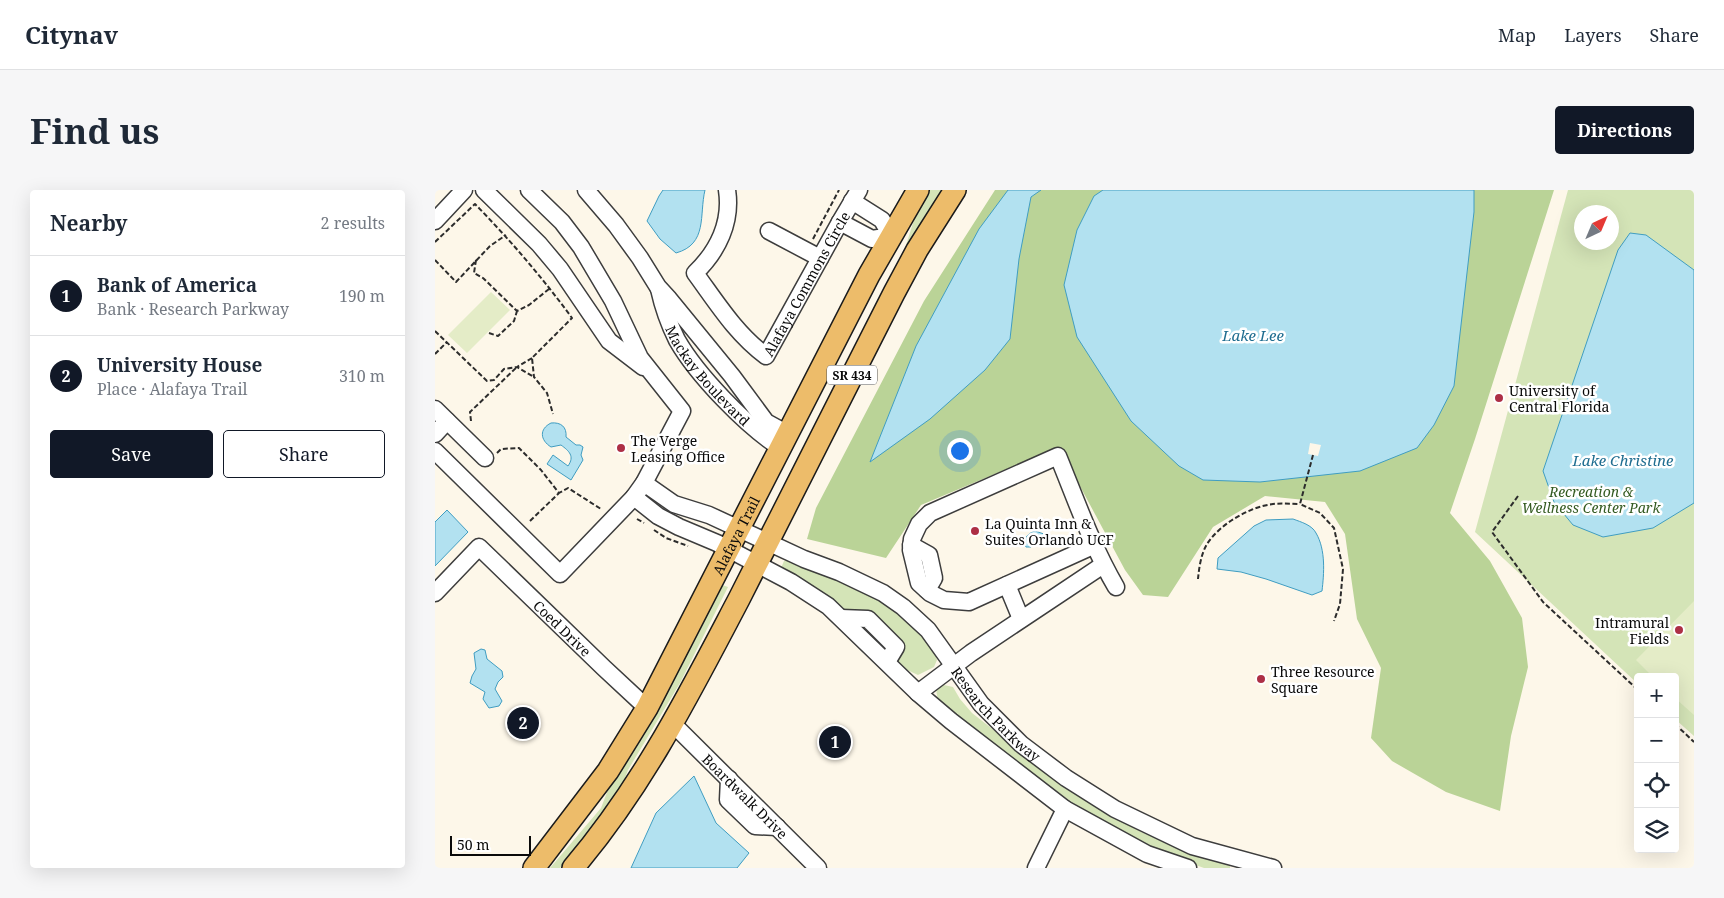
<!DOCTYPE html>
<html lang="en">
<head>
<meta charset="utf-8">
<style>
	:root { --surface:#fff; --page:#f6f6f7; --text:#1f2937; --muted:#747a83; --line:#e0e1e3; --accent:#111827 }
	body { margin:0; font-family:"Noto Serif",serif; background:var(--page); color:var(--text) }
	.controls { position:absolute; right:15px; bottom:15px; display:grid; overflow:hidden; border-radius:5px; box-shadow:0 5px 20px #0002 }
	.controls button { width:45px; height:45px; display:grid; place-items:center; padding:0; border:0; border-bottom:1px solid var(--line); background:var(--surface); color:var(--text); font:25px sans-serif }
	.compass { position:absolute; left:1139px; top:15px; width:45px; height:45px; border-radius:50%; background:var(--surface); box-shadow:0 5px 20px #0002; rotate:44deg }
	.scale { position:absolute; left:15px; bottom:12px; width:81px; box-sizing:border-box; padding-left:5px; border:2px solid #0a0a0a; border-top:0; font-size:14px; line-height:18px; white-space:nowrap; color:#0a0a0a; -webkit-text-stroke:4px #fff; paint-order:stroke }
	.you { position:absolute; left:524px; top:260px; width:18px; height:18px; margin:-12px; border:4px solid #fff; border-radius:50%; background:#1a73e8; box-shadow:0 0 0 8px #1a73e833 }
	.badge { display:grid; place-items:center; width:32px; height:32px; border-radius:50%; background:var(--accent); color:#fff; font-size:16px; font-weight:700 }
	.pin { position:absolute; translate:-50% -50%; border:2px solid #fff; box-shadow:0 1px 5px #0006 }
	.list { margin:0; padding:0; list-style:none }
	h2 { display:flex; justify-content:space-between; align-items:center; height:65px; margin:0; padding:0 20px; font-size:21px }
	h2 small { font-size:16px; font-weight:400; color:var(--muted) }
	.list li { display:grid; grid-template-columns:32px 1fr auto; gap:15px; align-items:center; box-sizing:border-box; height:80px; padding:0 20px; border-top:1px solid var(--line) }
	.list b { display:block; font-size:19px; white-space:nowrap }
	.list p { margin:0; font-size:16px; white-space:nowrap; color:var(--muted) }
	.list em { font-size:16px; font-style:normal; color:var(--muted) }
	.actions { display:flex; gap:10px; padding:15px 20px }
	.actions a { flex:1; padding:11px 0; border:1px solid var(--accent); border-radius:5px; text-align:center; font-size:18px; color:var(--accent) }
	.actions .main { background:var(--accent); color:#fff }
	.icon { flex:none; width:28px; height:28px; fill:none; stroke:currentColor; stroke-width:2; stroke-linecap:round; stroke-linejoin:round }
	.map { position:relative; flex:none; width:1259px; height:678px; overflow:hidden; border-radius:5px }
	header { display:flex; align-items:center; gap:30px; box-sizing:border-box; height:70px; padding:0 25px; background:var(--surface); border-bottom:1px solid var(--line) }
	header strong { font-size:24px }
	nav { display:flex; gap:28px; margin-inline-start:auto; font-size:18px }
	.intro { display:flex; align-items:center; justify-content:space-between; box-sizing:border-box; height:120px; padding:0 30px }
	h1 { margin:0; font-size:35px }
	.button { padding:12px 22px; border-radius:5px; background:var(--accent); color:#fff; font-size:18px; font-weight:700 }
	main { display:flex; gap:30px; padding:0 30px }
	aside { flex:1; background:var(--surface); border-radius:5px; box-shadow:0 5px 20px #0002 }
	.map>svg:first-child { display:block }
</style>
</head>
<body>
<header>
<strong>Citynav</strong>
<nav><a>Map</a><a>Layers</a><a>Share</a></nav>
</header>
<div class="intro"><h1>Find us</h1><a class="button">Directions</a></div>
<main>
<aside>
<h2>Nearby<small>2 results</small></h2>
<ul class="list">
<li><span class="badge">1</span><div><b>Bank of America</b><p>Bank · Research Parkway</p></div><em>190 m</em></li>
<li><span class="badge">2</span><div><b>University House</b><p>Place · Alafaya Trail</p></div><em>310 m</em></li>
</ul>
<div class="actions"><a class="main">Save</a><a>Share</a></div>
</aside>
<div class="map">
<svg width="1259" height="678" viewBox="0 0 1259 678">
	<rect width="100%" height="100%" fill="#fdf7e9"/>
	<!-- green -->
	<path fill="#d4e4b7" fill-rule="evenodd" d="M494,0h16l-43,68 16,-51z
		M1133,0h126v546l-19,-17v-42h-37v7l-163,-152zM1146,22h30v30h-30z
		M354,370l94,39 35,29 16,21 3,11 -3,7 -16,8 -13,-6 -41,-40 -30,-27 -53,-34 3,-7z
		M287,395l6,2 -48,96 -52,87 -9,24 -45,58 -14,16h-10l51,-60 10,-26 23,-34 40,-69z
		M509,495l9,2 7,12 12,14 64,50 40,28 65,41 59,23 30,8v5h-26l-61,-22 -66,-40 -113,-83 -26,-22 -2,-12z"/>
	<!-- forest -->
	<path fill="#bad397" d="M560,0h559l-79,249 -25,74 40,48 32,57 6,49 -17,69 -11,75 -54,-19 -54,-31 -21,-23 10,-70 -24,-49 -12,-85 -20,-32 -60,-6 -52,31 -45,70 -25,-2 -18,-25 -66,-123 -138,58 -35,53 -79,-19 9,-31 108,-207z"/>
	<!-- pitch -->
	<path fill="#e4ecc7" d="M56,102l19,18 -43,43 -19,-18z
		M1259,411v114l-19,-17v-21h-22l-17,-17z"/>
	<!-- water -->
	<path fill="#b2e1f0" stroke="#409dc1" d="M228,0h42c-6,25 3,54 -29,63l-16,-14 -13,-18 12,-25z
		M573,0h33l-10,7 -12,62 -9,80 -25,31 -55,49 -60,43 46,-116 63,-117z
		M668,0h371v22l-20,174 -20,39 -17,23 -57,23 -100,11 -57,-2 -24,-14 -48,-45 -54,-84 -13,-52 13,-55 17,-34z
		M1195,43l16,2 48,35v233l-41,25 -50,9 -30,-12 -19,-23 -11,-31 75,-221z
		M116,233c10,-1 16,4 15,14l10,8h4l3,2 -2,8 2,5 -12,20 -24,-16 6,-9 15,11c7,-10 1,-15 -7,-21l-10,2c-11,-7 -12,-18 0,-24z
		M12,320l21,22 -33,34v-44z
		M858,329c8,3 19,6 23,14 10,17 8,41 6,58l-10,4 -46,-16 -25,-7 -24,-3 1,-11 36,-32 12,-6z
		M600,341l9,3v4c-3,4 -9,3 -13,9h-5c-5,-8 3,-14 9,-16z
		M46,459l4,1 2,9 15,12 1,6 -5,5 -3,7 7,12 -3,5 -10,2 -6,-9 2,-7 -15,-9 2,-7 4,-7 -2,-16z
		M259,586l22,47 33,30 -12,15h-106l25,-55z"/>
	<!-- pier -->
	<path fill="#fdf7e9" d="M875,253l11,2 -3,11 -10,-2z"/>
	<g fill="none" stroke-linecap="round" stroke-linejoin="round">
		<!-- minor casing -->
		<g stroke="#3d3d3d" stroke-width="19">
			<g id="minor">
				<path d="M49,0l55,54 21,25 49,72 34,26"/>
				<path d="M151,0l30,35 24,33 18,29 11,12 63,77 34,46 22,12"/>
				<path id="s1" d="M292,0c5,32 -9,61 -32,83 22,30 41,61 71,83l74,-134 19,-32"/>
				<path d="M0,31l29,-31"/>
				<path d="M405,32l32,17 19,-3 -9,-16 -30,-19"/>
				<path d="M334,41l51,27"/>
				<path id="s2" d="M224,99c4,18 10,35 18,51 20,35 70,87 104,108"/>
				<path d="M0,219l50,49"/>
				<path d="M0,244l12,-13"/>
				<path d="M0,261l125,123 74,-77 10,-14 38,-72 -42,-53 -27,-57 -32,-54 -19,-25 -33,-32"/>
				<path id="s3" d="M209,293l30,21 35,11 95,44 35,13 44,21 20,14 25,23 53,74 40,40 45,34 49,31 77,37 81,22"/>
				<path d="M199,307l24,19 21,11 38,16 74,39 37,24 90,87 33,28 114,88 82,45 41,14"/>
				<path d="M476,355l18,10 5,23 -7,12"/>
				<path d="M660,355l-126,57 -25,-2 -14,-7 -11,-10 -8,-33 1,-11 7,-15 11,-11 128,-57c18,44 34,90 58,131"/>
				<path d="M572,395l14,34"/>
				<path id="s4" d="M0,403l44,-46 125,121 43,40"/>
				<path d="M406,428l27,1 28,28 -9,15"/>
				<path d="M483,503l53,-40 132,-88"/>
				<path id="s5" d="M238,534l145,144"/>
				<path d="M294,589l-1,21 27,26 22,1"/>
				<path d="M601,678l29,-59"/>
			</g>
		</g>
		<!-- major casing -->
		<g stroke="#1b1b1b" stroke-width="24">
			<g id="major">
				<path id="s6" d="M99,678l74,-97 39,-63 222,-433 49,-85"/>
				<path d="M138,678c70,-82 116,-174 166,-269 52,-101 103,-204 155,-306l23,-43 38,-60"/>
			</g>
		</g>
		<!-- path -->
		<path stroke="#2c2c2c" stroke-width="2" stroke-dasharray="5 2.5" stroke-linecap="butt" d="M378,49l26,-49
			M0,52l40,-38c35,36 67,73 97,114l-40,40 2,19 13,16 6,21
			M0,70l21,22 34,-36 16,-11
			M41,70l-2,13 9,5 34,33 12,-6 20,-16
			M0,141l52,50 7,-1 10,-11 13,-2
			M54,143l9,3 16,-15 3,-10
			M0,164l12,-12
			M97,168l-15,9 17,10
			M36,231l-1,-9 47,-45
			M62,263l4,-4 18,-1 22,22 18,23 9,-5 33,21
			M878,265l-13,49 20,9 14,15 9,41 -3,35 -6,17
			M1083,306l-26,36 51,70 95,88
			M202,329l7,4
			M95,331l29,-28
			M219,340l12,8 22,8
			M763,389c1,-11 3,-25 9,-35 13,-20 42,-37 66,-40 9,-1 18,0 27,0
			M1240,534l19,18"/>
		<!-- minor -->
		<use href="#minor" stroke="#fff" stroke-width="16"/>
		<!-- major -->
		<use href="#major" stroke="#edbc6a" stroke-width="21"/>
	</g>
	<!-- markers -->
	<g fill="#ad2f45" stroke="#fff" stroke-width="2">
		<circle cx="1064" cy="208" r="5"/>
		<circle cx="186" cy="258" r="5"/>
		<circle cx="540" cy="341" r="5"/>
		<circle cx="1244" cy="440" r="5"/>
		<circle cx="826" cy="489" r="5"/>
	</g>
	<g text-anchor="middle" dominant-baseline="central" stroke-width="5" stroke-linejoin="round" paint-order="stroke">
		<!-- shield labels -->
		<rect fill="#fff" stroke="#545454" stroke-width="1" x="392" y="175.5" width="50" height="19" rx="4"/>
		<g font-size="12" font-weight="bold" fill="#0a0a0a">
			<text x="417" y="185">SR 434</text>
		</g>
		<!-- street labels -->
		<g font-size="14" fill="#0a0a0a" stroke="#fff">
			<text stroke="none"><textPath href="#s1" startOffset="285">Alafaya Commons Circle</textPath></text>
			<text stroke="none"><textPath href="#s2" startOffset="101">Mackay Boulevard</textPath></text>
			<text stroke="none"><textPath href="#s6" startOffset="390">Alafaya Trail</textPath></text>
			<text stroke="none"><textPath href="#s4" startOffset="180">Coed Drive</textPath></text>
			<text stroke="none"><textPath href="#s3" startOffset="431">Research Parkway</textPath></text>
			<text stroke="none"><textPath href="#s5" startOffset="102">Boardwalk Drive</textPath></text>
		</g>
		<!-- poi labels -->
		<g font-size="14" fill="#0a0a0a" stroke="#fff" text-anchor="start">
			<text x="1074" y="200">University of<tspan x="1074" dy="16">Central Florida</tspan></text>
			<text x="196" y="250">The Verge<tspan x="196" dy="16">Leasing Office</tspan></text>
			<text x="550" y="333">La Quinta Inn &amp;<tspan x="550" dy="16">Suites Orlando UCF</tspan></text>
			<text x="1234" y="432" text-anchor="end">Intramural<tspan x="1234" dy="16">Fields</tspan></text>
			<text x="836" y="481">Three Resource<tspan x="836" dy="16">Square</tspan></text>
		</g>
		<!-- park labels -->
		<g font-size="14" font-style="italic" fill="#345b21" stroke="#fff">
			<text x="1156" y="301">Recreation &amp;<tspan x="1156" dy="16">Wellness Center Park</tspan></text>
		</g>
		<!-- water labels -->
		<g font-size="15" font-style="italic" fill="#1f6d90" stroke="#fff">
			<text x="818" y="145">Lake Lee</text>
			<text x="1188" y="270">Lake Christine</text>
		</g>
	</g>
</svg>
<div class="controls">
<button>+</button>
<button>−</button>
<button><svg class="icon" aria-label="locate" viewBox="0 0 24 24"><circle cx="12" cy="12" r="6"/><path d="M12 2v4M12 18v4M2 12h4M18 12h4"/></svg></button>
<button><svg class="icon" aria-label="layers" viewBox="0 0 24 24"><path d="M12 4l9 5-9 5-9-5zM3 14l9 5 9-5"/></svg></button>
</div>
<svg class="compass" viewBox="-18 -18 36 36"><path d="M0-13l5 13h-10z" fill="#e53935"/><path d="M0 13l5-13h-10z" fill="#747a83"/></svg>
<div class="scale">50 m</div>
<div class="you"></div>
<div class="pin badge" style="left:400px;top:552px">1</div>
<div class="pin badge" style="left:88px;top:533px">2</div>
</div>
</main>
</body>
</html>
